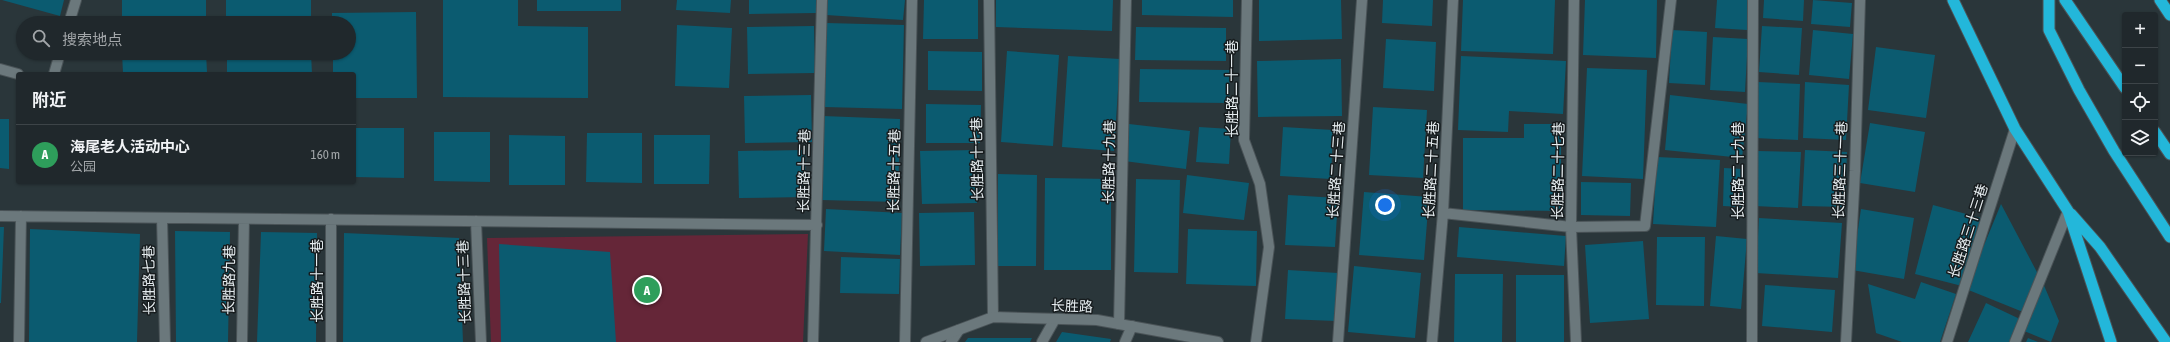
<!DOCTYPE html>
<html lang="zh">
<head>
<meta charset="utf-8">
<style>
	:root { --surface:#20282c; --page:#283034; --text:#f1f3f6; --muted:#a2a6a9; --line:#3d4448; --accent:#bca0f2 }
	body { margin:0; font-family:"Asap Condensed","Noto Sans SC",sans-serif; background:var(--page); color:var(--text) }
	.controls { position:absolute; right:12px; top:12px; display:grid; overflow:hidden; border-radius:4px; box-shadow:0 1px 3px #0004 }
	.controls button { width:36px; height:36px; display:grid; place-items:center; padding:0; border:0; border-bottom:1px solid var(--line); background:var(--surface); color:var(--text); font:20px sans-serif }
	.you { position:absolute; left:1385px; top:205px; width:14px; height:14px; margin:-10px; border:3px solid #fff; border-radius:50%; background:#1a73e8; box-shadow:0 0 0 6px #1a73e833 }
	.badge { display:grid; place-items:center; width:26px; height:26px; border-radius:50%; background:var(--accent); color:#fff; font-size:13px; font-weight:700 }
	.pin { position:absolute; translate:-50% -50%; border:2px solid #fff; box-shadow:0 1px 4px #0006 }
	.list { margin:0; padding:0; list-style:none }
	h2 { display:flex; justify-content:space-between; align-items:center; height:52px; margin:0; padding:0 16px; font-size:17px }
	h2 small { font-size:13px; font-weight:400; color:var(--muted) }
	.list li { display:grid; grid-template-columns:26px 1fr auto; gap:12px; align-items:center; box-sizing:border-box; height:60px; padding:0 16px; border-top:1px solid var(--line) }
	.list b { display:block; font-size:15px; white-space:nowrap }
	.list p { margin:0; font-size:13px; white-space:nowrap; color:var(--muted) }
	.list em { font-size:13px; font-style:normal; color:var(--muted) }
	.icon { flex:none; width:22px; height:22px; fill:none; stroke:currentColor; stroke-width:2; stroke-linecap:round; stroke-linejoin:round }
	.map { position:relative; flex:none; width:2170px; height:342px; overflow:hidden }
	.search { position:absolute; background:var(--surface); box-shadow:0 1px 3px #0004; left:16px; top:16px; width:340px; height:44px; display:flex; align-items:center; gap:10px; box-sizing:border-box; padding:0 14px; border-radius:22px; color:var(--muted); font-size:15px }
	.panel { position:absolute; background:var(--surface); box-shadow:0 1px 3px #0004; left:16px; top:72px; width:340px; height:112px; border-radius:4px }
	.map>svg:first-child { display:block }
</style>
</head>
<body>
<div class="map">
<svg width="2170" height="342" viewBox="0 0 2170 342">
	<rect width="100%" height="100%" fill="#2a363a"/>
	<!-- green -->
	<path fill="#652638" d="M808,234l-5,108h-312l-4,-104z"/>
	<!-- building -->
	<path fill="#0b5b70" d="M2,0h62l-4,16z
		M122,0h84v23h-84z
		M226,0h85v23h-85z
		M443,0h75v26l70,1v71l-145,-1z
		M537,0h84v11h-84z
		M677,0h54l-1,13 -54,-3z
		M749,0h67v13l-67,1z
		M827,0h78l-2,20 -77,-5z
		M924,0h54v39h-55z
		M996,0h117l-1,31 -116,-4z
		M1142,0h91v17l-91,-2z
		M1259,0h82l1,39 -83,2z
		M1383,0h50l-1,26 -50,-3z
		M1463,0h92l-2,54 -92,-3z
		M1585,0h72l-1,58 -73,-3z
		M1717,0h31l-1,30 -32,-2z
		M1764,0h40l-1,21 -40,-3z
		M1813,0l39,3 -2,24 -39,-3z
		M416,12l1,86h-63v-24h-21v-21h16v-30h-17v-10z
		M826,23l78,2 -2,84 -78,-2z
		M677,25l55,3 -3,60 -54,-2z
		M814,26l1,47 -67,1 -1,-47z
		M1762,26l40,2 -3,47 -40,-3z
		M1136,27l90,1v33l-91,-1z
		M1672,30l35,2 -2,53 -36,-2z
		M1813,30l40,4 -4,45 -40,-4z
		M1713,37l35,2 -3,53 -35,-2z
		M1386,39l50,3 -2,49 -51,-3z
		M1876,47l59,8 -9,63 -58,-8z
		M928,51l54,1v39l-54,-1z
		M1007,51l52,4 -6,91 -52,-4z
		M122,53h84l1,19 -84,1z
		M227,53h84l1,21h-85z
		M1068,56l52,3 -6,92 -52,-4z
		M1461,56l105,5 -3,53 -54,-3 -1,21 -50,-2z
		M1341,59l1,57 -84,1 -1,-56z
		M1587,68l60,2 -4,109 -61,-3z
		M1140,69l90,1 -1,33 -90,-1z
		M1758,82l42,2 -2,56 -43,-2z
		M1805,82l44,3 -3,55 -43,-2z
		M811,95l1,47 -67,1 -1,-47z
		M1670,95l78,9 -6,54 -77,-8z
		M926,104l55,1 -1,38h-54z
		M1373,107l54,3 -4,68 -54,-3z
		M823,116l77,3 -2,83 -77,-2z
		M0,119h9v50l-9,-1z
		M1870,123l55,9 -10,60 -55,-9z
		M1129,124l61,7 -4,38 -62,-8z
		M1524,124h37v87l-98,-1v-72h61z
		M1199,127l32,2 -2,35 -33,-2z
		M1283,127l50,3 -2,49 -51,-3z
		M354,128h50v50l-50,-1z
		M434,132h56v50l-56,-1z
		M587,133h55v50l-56,-1z
		M509,135l56,1v49h-56z
		M654,135h56l-1,49h-55z
		M805,150l1,47 -67,1 -1,-47z
		M976,150l1,53 -55,1 -2,-53z
		M1805,150l42,2 -2,55 -43,-1z
		M1757,151l44,1 -3,56 -43,-2z
		M1657,157l63,3 -4,67 -63,-3z
		M1724,168l19,1 -1,38 -19,-1z
		M998,174l39,1 -1,91h-38z
		M1187,175l62,8 -5,37 -61,-7z
		M1045,178l66,1v91h-67z
		M1136,179l44,1 -2,93 -44,-1z
		M1581,182l50,1 -1,33 -49,-1z
		M1364,192l65,5 -5,63 -65,-5z
		M1288,195l50,3 -3,49 -50,-2z
		M2001,204l37,70 -15,38 -57,-23z
		M1933,205l48,13 -19,68 -47,-12z
		M826,209l76,4 -2,42 -76,-4z
		M1861,209l53,9 -10,61 -52,-9z
		M974,212l1,53 -55,1 -1,-53z
		M1759,218l83,5 -4,55 -82,-5z
		M0,227h4l-3,76h-1z
		M1459,227l107,9 -2,30 -107,-9z
		M30,229l110,5 -3,108h-108z
		M1188,229l69,2 -1,55 -70,-2z
		M175,231l55,1 -2,110h-52z
		M261,232l56,1 -1,109h-59z
		M344,233l115,5 4,104h-120z
		M1716,236l31,3 -6,70 -31,-3z
		M1657,237h48l-1,69 -48,-1z
		M1643,241l6,78 -59,4 -5,-78z
		M499,244l111,8 6,90h-115z
		M841,257l59,2 -1,35 -59,-1z
		M1354,266l67,7 -6,65 -67,-6z
		M1288,270l50,3 -2,48 -51,-2z
		M1455,274h48l-1,68h-48z
		M1516,275h48v67h-48z
		M1921,282l35,12 -16,48h-38l-26,-9 -8,-49 47,15z
		M2043,283l16,38 -8,21 -27,-11z
		M1765,285l70,5 -3,42 -70,-6z
		M1986,303l36,17 -10,22h-44z
		M1062,332l49,7 -1,3h-54z
		M968,338h64l-2,4h-65z
		M2028,338l10,4h-12z"/>
	<g fill="none" stroke-linecap="round" stroke-linejoin="round">
		<!-- service casing -->
		<g stroke="#4a5357" stroke-width="12">
			<path id="service" d="M989,0l4,317
				M1247,0l-3,140 16,44 9,63 -13,95
				M1574,0l-3,227 5,115
				M69,23l7,-23
				M0,69l18,5
				M54,74l6,-21
				M1443,213l128,14 74,-1 26,-226
				M0,216l817,9
				M162,218l3,124
				M476,221l5,121
				M1119,324l7,-324
				M19,342l2,-126
				M242,342l2,-123
				M331,342v-123
				M813,342l9,-342
				M905,342l7,-342
				M951,342l8,-12
				M1042,342l13,-23
				M1125,342l7,-16
				M1338,342l24,-342
				M1432,342l11,-129 10,-213
				M1752,342l1,-342
				M1846,342l9,-171 5,-171
				M1947,342l68,-213
				M2015,342l53,-131"/>
		</g>
		<!-- minor casing -->
		<g stroke="#4a5357" stroke-width="12">
			<path id="minor" d="M926,342l67,-25 104,3 121,22"/>
		</g>
		<!-- trunk casing -->
		<g stroke="#4a5357" stroke-width="13">
			<path id="trunk" d="M1953,0l62,129 53,82 43,131
				M2049,0v30l30,60 35,61 56,86
				M2065,0l60,88
				M2160,0l10,15
				M2155,132l15,22
				M2071,214l29,33 66,95"/>
		</g>
		<!-- service -->
		<use href="#service" stroke="#6b787c" stroke-width="10"/>
		<!-- minor -->
		<use href="#minor" stroke="#6b787c" stroke-width="10"/>
		<!-- trunk -->
		<use href="#trunk" stroke="#23b7da" stroke-width="11"/>
	</g>
	<g text-anchor="middle" dominant-baseline="central" stroke-width="3" stroke-linejoin="round" paint-order="stroke">
		<!-- street labels -->
		<g font-size="14" fill="#e6edf0" stroke="#171c1e">
			<text transform="translate(1232 89) rotate(-90)">长胜路二十一巷</text>
			<text transform="translate(977 159) rotate(-91)">长胜路十七巷</text>
			<text transform="translate(1109 162) rotate(-89)">长胜路十九巷</text>
			<text transform="translate(1336 170) rotate(-86)">长胜路二十三巷</text>
			<text transform="translate(1431 170) rotate(-87)">长胜路二十五巷</text>
			<text transform="translate(1840 170) rotate(-88)">长胜路三十一巷</text>
			<text transform="translate(804 171) rotate(-89)">长胜路十三巷</text>
			<text transform="translate(894 171) rotate(-89)">长胜路十五巷</text>
			<text transform="translate(1558 171) rotate(-89)">长胜路二十七巷</text>
			<text transform="translate(1738 171) rotate(-90)">长胜路二十九巷</text>
			<text transform="translate(1968 231) rotate(-72)">长胜路三十三巷</text>
			<text transform="translate(149 280) rotate(-91)">长胜路七巷</text>
			<text transform="translate(229 280) rotate(-89)">长胜路九巷</text>
			<text transform="translate(317 281) rotate(-90)">长胜路十一巷</text>
			<text transform="translate(464 282) rotate(-92)">长胜路十三巷</text>
			<text transform="translate(1072 306) rotate(2)">长胜路</text>
		</g>
	</g>
</svg>
<div class="controls">
<button>+</button>
<button>−</button>
<button><svg class="icon" aria-label="locate" viewBox="0 0 24 24"><circle cx="12" cy="12" r="6"/><path d="M12 2v4M12 18v4M2 12h4M18 12h4"/></svg></button>
<button><svg class="icon" aria-label="layers" viewBox="0 0 24 24"><path d="M12 4l9 5-9 5-9-5zM3 14l9 5 9-5"/></svg></button>
</div>
<div class="you"></div>
<div class="pin badge" style="left:647px;top:290px;background:#2e9e5b">A</div>
<div class="search"><svg class="icon" aria-label="search" viewBox="0 0 24 24"><circle cx="10" cy="10" r="6"/><path d="M15 15l6 6"/></svg>搜索地点</div>
<section class="panel">
<h2>附近<small></small></h2>
<ul class="list">
<li><span class="badge" style="background:#2e9e5b">A</span><div><b>海尾老人活动中心</b><p>公园</p></div><em>160 m</em></li>
</ul>
</section>
</div>
</body>
</html>
